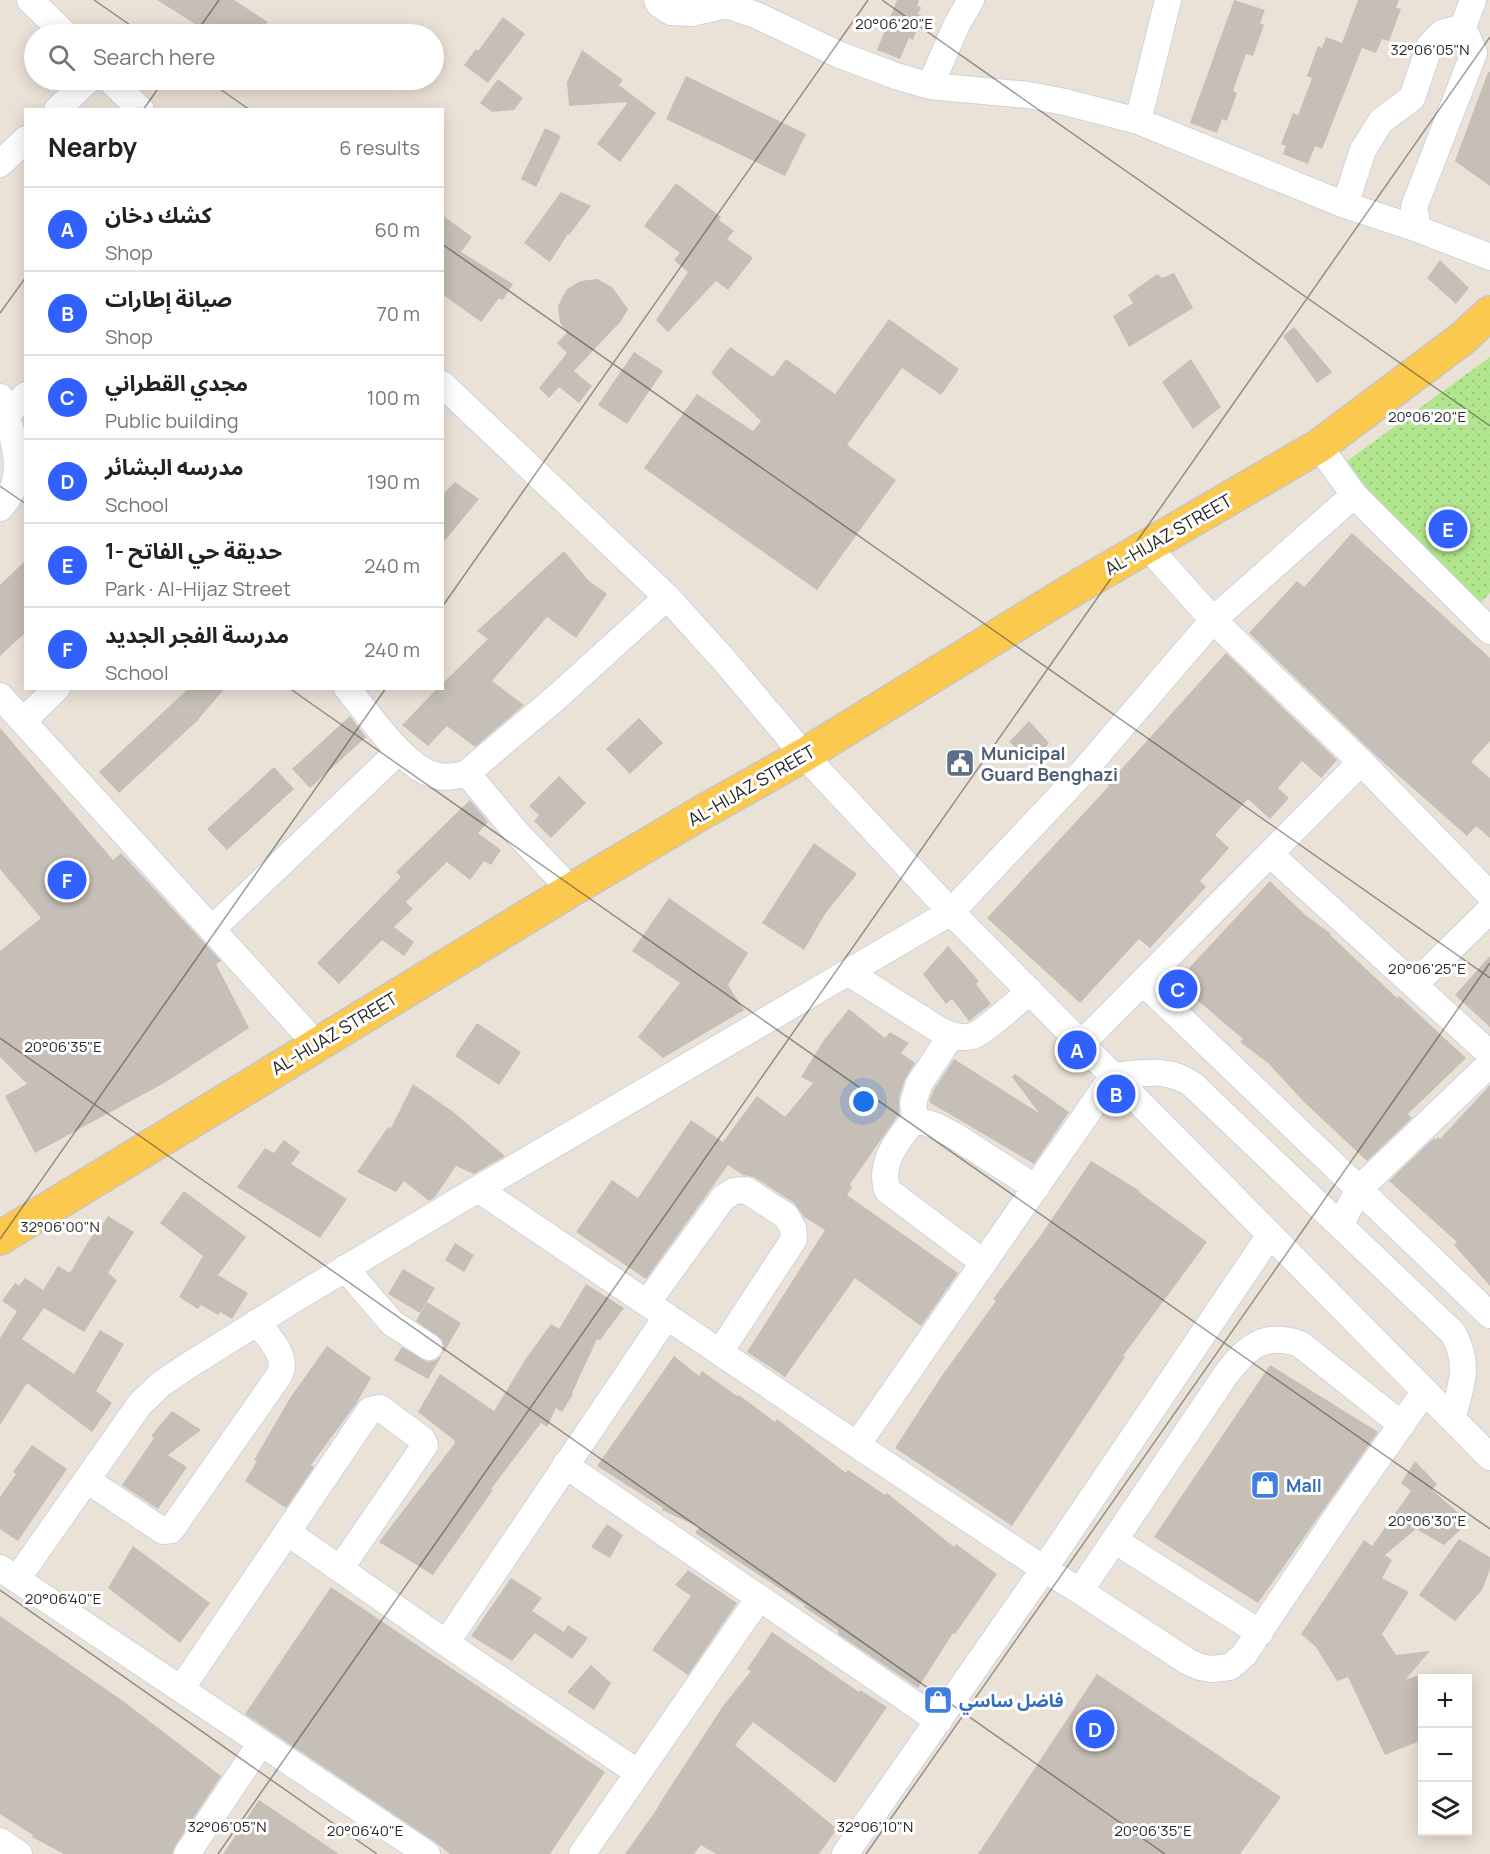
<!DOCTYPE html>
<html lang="en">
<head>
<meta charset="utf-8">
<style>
	:root { --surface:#fff; --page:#f6f6f6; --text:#222; --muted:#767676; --line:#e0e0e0; --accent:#3061ff }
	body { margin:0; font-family:Manrope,"Noto Sans Arabic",sans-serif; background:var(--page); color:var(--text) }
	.controls { position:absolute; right:18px; bottom:18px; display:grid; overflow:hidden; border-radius:0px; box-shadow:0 3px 15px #0003 }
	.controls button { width:54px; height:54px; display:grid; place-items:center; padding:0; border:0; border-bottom:2px solid var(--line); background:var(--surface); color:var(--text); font:30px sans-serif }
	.you { position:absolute; left:864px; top:1102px; width:21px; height:21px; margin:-15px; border:4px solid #fff; border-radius:50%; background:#1a73e8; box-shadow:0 0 0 9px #1a73e833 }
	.badge { display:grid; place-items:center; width:39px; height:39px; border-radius:50%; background:var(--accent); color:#fff; font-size:20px; font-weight:700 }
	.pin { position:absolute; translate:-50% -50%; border:3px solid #fff; box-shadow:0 2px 6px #0006 }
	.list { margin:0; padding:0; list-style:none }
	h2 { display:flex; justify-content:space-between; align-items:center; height:78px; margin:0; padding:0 24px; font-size:26px }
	h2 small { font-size:20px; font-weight:400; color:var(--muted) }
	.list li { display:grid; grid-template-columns:39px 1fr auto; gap:18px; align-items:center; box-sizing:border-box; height:84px; padding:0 24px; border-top:2px solid var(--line) }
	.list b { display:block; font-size:22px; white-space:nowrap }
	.list p { margin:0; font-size:20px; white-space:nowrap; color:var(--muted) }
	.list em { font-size:20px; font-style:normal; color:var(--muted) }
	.icon { flex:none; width:33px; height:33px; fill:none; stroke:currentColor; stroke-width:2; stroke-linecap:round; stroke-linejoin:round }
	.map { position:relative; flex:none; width:1490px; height:1854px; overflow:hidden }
	.search { position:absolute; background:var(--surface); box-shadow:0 3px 15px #0003; left:24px; top:24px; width:420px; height:66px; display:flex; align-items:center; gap:15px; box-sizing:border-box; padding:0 21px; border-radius:33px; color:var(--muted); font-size:22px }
	.panel { position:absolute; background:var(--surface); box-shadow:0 3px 15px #0003; left:24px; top:108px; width:420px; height:582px; border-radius:0px }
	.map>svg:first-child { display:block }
</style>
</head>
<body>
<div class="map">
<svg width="1490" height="1854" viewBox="0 0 1490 1854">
	<defs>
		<pattern id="garden-dots" width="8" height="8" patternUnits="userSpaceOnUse" patternTransform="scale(1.5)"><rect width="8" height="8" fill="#b1e68f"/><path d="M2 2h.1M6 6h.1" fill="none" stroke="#98c57b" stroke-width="1.8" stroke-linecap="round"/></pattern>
	</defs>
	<rect width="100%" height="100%" fill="#ebe2d7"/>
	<!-- garden -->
	<path fill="url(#garden-dots)" d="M1490,357v236l-10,10 -137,-139z"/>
	<!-- building -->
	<path fill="#c6bfb7" d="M157,0h77l34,22 -8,12h-49z
		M897,0h22l-2,6 4,1 -3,7 4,2 -9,24 -4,-2 -9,21 -23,-9z
		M1234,0l31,10 -5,13 4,2 -11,31 -7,-2 -13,37 4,2 -10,28 -5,-2 -5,14 -27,-10z
		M1358,0h41l-3,8 5,1 -12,32 -7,-2 -6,14 -14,-5 -40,101 -7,-3 -7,18 -25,-10 3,-8 -5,-2 12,-31 5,2 14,-37 -5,-2 11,-30 4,2 4,-11 16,6z
		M503,17l22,17 -37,49 -24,-18 12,-16 2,2z
		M582,50l41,30 -4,5 37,28 -36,49 -23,-18 31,-42 -59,4 -2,-24z
		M1488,72h2v114l-35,-25z
		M686,76l120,58 -21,42 -119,-57z
		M498,79l25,19 -9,12 -22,2 -12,-9z
		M545,128l16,8 -25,51 -15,-8z
		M676,183l45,34 -2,3 15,11 -7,8 26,19 -25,32 -12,-9 -48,51 -12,-12 32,-48 -14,-12 6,-7 -36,-27z
		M561,192l30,14 -22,29 -1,-1 -18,28 -26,-19z
		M442,215l30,22 -11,15 52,32 -10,16 -4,-2 -18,24 -39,-28z
		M1440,260l29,28 -13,16 -29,-26z
		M1174,273l19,35 -64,39 -16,-31 20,-13 -5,-8 29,-21 5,4z
		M597,279l15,8 16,22 -7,12 -47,50 18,15 -13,17 -20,-16 -10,11 -10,-10 28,-35 -10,-10 10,-10 -7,-10 -2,-17 8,-16 14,-9z
		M889,319l70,50 -18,26 -39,-27 -55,77 49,35 -79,110 -173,-122 53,-74 56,37 8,-10 -50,-48 19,-26 43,30 13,-18 49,35z
		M1294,327l38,45 -15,11 -34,-47z
		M634,352l29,19 -36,53 -29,-19z
		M1191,359l30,48 -28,22 -31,-47z
		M455,482l24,17 -37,45v-49z
		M1352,533l138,125v83l-19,21 19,16v60l-14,-12 -9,10 -94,-83 -124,-120 48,-52 7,6z
		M564,551l24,29 19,14 -31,44 -29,-21 -55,64 32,24 -49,42 -28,-21 -19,20 -26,-21 36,-37h4v-4l46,-45 -11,-8z
		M26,560v72l-26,24v-71z
		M1226,653l111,107 -16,18 -19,-17 -24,27 11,10 -19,21 -22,-20 -33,36 14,13 -29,33 6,6 -56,61 -11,-9 -59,64 -93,-85 122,-132 -1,-2z
		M189,688h36l-28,33 -78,72 -20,-21z
		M350,716l16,21 -56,51 -18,-19z
		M639,718l24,25 -33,31 -24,-25z
		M1029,721l20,22 -16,19 -24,-20z
		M0,728l113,132 8,-7 100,108 -5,3 33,64 -83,54 -131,71 -30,-57 22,-12 -27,-27v-106l41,-33 -41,-49z
		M274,767l20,22 -67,61 -20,-21z
		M559,776l27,27 -35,35 -17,-17 5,-6 -10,-9z
		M470,800l18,22 -10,11 23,17 -10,15 -7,-4 -14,19 -23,-18 -41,40 7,7 -19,18 20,15 -10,14 -22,-16 -43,44 -22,-21 84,-86 -5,-5z
		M814,843l43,31 -32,40 -21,36 -42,-27z
		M1270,881l34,33 27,20 -1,1 67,63 2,-2 67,62 -58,56 4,4 -45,43 -63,-59 -36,-39 -28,-21 3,-3 -67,-57z
		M669,898l79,55 -20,32 16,25 -81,48 -25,-21 42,-54 -48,-32z
		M948,946l31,35 -3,3 15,20 -22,17 -17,-22 -6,5 -23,-30z
		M1490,956v71l-35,-32z
		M849,1009l36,29 5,-6 19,11 -8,10 14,10 -10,16 -6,19v16l-49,70 2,4 -5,7 111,78 -37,53 -66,-48 -70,99 -38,-25 78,-122 -21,-13 -10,-14 -40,-26 -11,-2 -15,-10 -82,114 -70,-47 36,-52 26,18 53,-78 32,22 34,-46 28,21 28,-34 -12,-6 23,-37z
		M477,1023l44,29 -22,33 -44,-29z
		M954,1059l85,54 -27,-36 3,-3 54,38 -35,52 -105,-62 4,-11z
		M413,1084l39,27 53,45 -31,18 -18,-8 -21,31 -6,4 -25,-20 -8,11 -39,-20 31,-45 3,1z
		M1490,1085v201l-36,-41 3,-3 -68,-61 45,-43 1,2 3,-3 2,2z
		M284,1140l16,12 -9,12 56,35 -27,39 -83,-51 28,-39 9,5z
		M1091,1161l49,30 -1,1 68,50 -84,114 2,1 -113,169 -117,-78 46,-71 55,-76 -3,-2 48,-64z
		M184,1191l62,46 -28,38 30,18 -16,26 -12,-7 -2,3 -17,-10 -3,4 -19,-12 24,-41 -43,-33z
		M108,1216l26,16 -26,41 9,7 -33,52 -40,-24 -22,31 52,35 26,-44 24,14 -28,47 16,12 -20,29 -65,-49 -27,42v-87l17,-27 -15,-10 13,-18 4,3 6,-8 18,12 15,-24 12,7 18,-31 8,-12 2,2z
		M455,1243l19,12 -10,17 -19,-12z
		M403,1269l32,19 -15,25 -32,-19z
		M586,1284l38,24 -24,32 -3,-1 -25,54 1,1 -11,18 -6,-4 -9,19 -6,-4 -50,66 2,1 -60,85 -54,-33 76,-99 -1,-3 -36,-28 22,-38 54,37 31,-51 26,-36 8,5z
		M427,1302l34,21 -33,56 -34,-19 8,-13 26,15 8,-2 6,-5 2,-8 -2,-7 -26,-19z
		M327,1346l44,32 -15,26 -45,61 3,2 -28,41 -41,-27 12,-20 -3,-1 36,-62z
		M674,1356l25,20 3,-5 35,25 2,-1 36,27 2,-3 69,54 2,-3 37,25 2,-2 67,54 2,-3 41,30 -42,60 -2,-1 -35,55 -80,-54v-4l-34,-23 1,-2 -110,-72 4,-6 -37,-17 1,-2 -66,-42z
		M1270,1365l108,67 -120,171 -104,-66z
		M172,1411l29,19 -33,25 19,12 -29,42 -36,-24 32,-47 -3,-2z
		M32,1445l35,24 -49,72 -18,-12v-32l16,-23 -3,-2z
		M1415,1461l22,23 -5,6 37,32 -25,23 -28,-16 -31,26 7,5 -10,18 27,14 -27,42 14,21 34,-4 -25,29 17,-6v66l-37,15 -37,-78 -11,4 -21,-34 -15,-13 63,-94 8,6 39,-55 -10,-8z
		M607,1524l16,11 -13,23 -19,-11z
		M1459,1539l31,18v12l-8,21 -27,31 -36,-26z
		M133,1546l77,57 -30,40 -72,-55z
		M688,1570l49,33 -49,72 -36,-25 39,-54 -16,-11z
		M511,1578l31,20 -10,13 32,21 4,-7 20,13 -16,21 -37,-26 -23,28 -41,-25z
		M331,1587l274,185 -55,82h-100l-15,-12 -190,-128z
		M0,1616l123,85 98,75 -46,70 -3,8h-108l-32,-17 1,-2 -33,-21z
		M772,1632l87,60 1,-2 27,17 -52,76 -82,-61 -18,23 102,84 -18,25h-103l-15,-9 -7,9h-69l34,-48h-1l65,-100 28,-35 -4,-2z
		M591,1665l20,18 -17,27 -27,-18z
		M1097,1674l184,123 -41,57h-262z
		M259,1800l80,54h-116z"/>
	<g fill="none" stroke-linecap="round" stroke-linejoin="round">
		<!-- minor casing -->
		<g stroke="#ccd2e2" stroke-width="28">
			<path id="minor" d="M30,0l35,34
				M657,0l2,4 12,8 20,1 35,-8 30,10 84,40 56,21 34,10 98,9 37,7 73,19 207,84 73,24 72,28
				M110,80l31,30
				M930,86l27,-62 14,-24
				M57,110l31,-30
				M1138,121l30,-121
				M0,164l26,-25
				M1345,205l18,-55 18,-29 31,-23 18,-53 12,-12 21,-6
				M1418,229l-4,-22 60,-154 -11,-26 10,-27
				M442,384l225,213 57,63 80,95 147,157 539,545
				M0,397c12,36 31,80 0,111
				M6,415l20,-20
				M1319,446l35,49 136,136
				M1147,546l66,74 148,142 129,133
				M347,688c20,24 55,76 84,86 12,5 24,3 36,-1l91,-77 109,-99
				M0,696l316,348
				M23,721l34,-33
				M467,773l49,59 55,58
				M1270,854l220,200
				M213,928l186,-177
				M849,973l92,58c10,5 21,8 32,5 10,-3 46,-36 57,-45
				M1143,982l347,333
				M1414,985l76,-75
				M1082,1043l279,-281
				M915,1119l-2,-16 6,-19 32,-48
				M478,1189l379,256 187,124 36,22 145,-215c21,-28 38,-45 75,-32l102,81
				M1340,1225l19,-36 131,-125
				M984,1263l-97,-73c-8,-28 11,-51 28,-71l21,7 19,10 81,52
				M345,1268l47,55 37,24
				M647,1303l76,-105 11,-7 12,-1 40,26 7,12 1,11 -74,113
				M857,1445l256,-369c28,-3 56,-9 80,9l260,248c18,32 8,53 -1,86
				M565,1465l374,256
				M87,1480l76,51 8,-1 109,-156c8,-19 -12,-37 -23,-52
				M287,1532l159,111 191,129
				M1114,1540l146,93
				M0,1568l427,286
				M17,1579l123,-175 21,-20 25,-17 112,-70 180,-108 473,-277 130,-138 132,-154 141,-125
				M1080,1591l107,70 13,6 12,2 18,-2 14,-12 96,-143 85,-121
				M446,1643l221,-327
				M181,1689l189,-279 10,-2 42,31 3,6 -85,124
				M0,1841l19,13
				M187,1854l74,-111
				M582,1854l177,-256
				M845,1854l199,-285 226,-334"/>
		</g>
		<!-- major casing -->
		<g stroke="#c7c7c7" stroke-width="36">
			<path id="major" d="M0,1238l571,-348 130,-77 103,-58 270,-166 245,-143 144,-108 27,-25"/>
		</g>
		<!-- minor -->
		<use href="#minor" stroke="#fff" stroke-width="26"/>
		<!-- major -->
		<use href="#major" stroke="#fac94e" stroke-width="33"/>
	</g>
	<!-- ticks -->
	<path fill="none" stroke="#272727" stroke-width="1.5" stroke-opacity="0.45" d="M94,0l49,34M882,0l608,426M195,34l24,-34M207,80l43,30M143,110l21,-30M442,244l1048,734M0,313l26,-36M0,486l26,18M442,607l426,-607M289,688l1201,841M0,1038l1165,816M0,1239l386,-551M0,1590l377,264M218,1854l1272,-1817M866,1854l624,-891"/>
	<!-- icons -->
	<defs>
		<g id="civic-square" transform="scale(1.5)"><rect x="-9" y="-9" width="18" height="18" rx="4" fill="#5c6f8a" stroke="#fff"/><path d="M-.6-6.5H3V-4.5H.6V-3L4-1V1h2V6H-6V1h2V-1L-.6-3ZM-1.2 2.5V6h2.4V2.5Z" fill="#fff"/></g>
		<g id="shop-square" transform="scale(1.5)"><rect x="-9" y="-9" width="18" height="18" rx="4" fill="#3f7fe0" stroke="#fff"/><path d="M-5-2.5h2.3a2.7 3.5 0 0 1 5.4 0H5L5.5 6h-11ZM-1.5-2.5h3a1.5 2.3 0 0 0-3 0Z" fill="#fff"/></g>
	</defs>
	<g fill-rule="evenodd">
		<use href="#civic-square" x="960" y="763"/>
		<use href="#shop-square" x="1265" y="1485"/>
		<use href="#shop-square" x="938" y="1700"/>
	</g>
	<g text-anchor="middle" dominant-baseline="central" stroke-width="6" stroke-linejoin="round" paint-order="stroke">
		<!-- street labels -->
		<g font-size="18" fill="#272727" stroke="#fff">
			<text transform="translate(1168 534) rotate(-30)">AL-HIJAZ STREET</text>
			<text transform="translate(751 785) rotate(-30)">AL-HIJAZ STREET</text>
			<text transform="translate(334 1033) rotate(-31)">AL-HIJAZ STREET</text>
		</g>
		<!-- service labels -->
		<g font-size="18" font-weight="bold" fill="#4e5e75" stroke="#fff" text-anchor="start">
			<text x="981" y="753">Municipal<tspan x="981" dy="21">Guard Benghazi</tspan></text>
		</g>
		<!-- shop labels -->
		<g font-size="18" font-weight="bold" fill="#366cbe" stroke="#fff" text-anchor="start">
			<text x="1286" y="1485">Mall</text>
			<text x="959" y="1700">فاضل ساسي</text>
		</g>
	</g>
	<g font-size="15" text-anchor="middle" fill="#272727" stroke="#fff" stroke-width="6" stroke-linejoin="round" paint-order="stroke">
		<text x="894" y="29">20°06'20"E</text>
		<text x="1430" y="55">32°06'05"N</text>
		<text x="1427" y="422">20°06'20"E</text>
		<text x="1427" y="974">20°06'25"E</text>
		<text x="63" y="1052">20°06'35"E</text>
		<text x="60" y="1232">32°06'00"N</text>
		<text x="1427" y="1526">20°06'30"E</text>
		<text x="63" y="1604">20°06'40"E</text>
		<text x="227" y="1832">32°06'05"N</text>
		<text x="875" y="1832">32°06'10"N</text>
		<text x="365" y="1836">20°06'40"E</text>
		<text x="1153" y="1836">20°06'35"E</text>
	</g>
</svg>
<div class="controls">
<button>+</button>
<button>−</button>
<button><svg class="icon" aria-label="layers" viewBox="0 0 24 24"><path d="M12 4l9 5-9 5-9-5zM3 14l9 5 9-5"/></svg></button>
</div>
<div class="you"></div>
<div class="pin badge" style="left:1077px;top:1050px">A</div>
<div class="pin badge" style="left:1116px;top:1094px">B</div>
<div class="pin badge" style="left:1178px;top:989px">C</div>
<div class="pin badge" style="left:1095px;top:1729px">D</div>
<div class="pin badge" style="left:1448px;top:529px">E</div>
<div class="pin badge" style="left:67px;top:880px">F</div>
<div class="search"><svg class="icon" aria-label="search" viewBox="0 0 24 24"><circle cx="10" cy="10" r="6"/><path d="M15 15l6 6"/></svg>Search here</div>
<section class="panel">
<h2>Nearby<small>6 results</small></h2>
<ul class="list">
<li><span class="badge">A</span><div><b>كشك دخان</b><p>Shop</p></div><em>60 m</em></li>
<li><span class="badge">B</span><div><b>صيانة إطارات</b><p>Shop</p></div><em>70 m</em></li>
<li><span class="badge">C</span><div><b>مجدي القطراني</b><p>Public building</p></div><em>100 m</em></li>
<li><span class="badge">D</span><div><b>مدرسه البشائر</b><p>School</p></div><em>190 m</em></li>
<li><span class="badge">E</span><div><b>حديقة حي الفاتح -1</b><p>Park · Al-Hijaz Street</p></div><em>240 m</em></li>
<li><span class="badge">F</span><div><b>مدرسة الفجر الجديد</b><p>School</p></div><em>240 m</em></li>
</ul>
</section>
</div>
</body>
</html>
